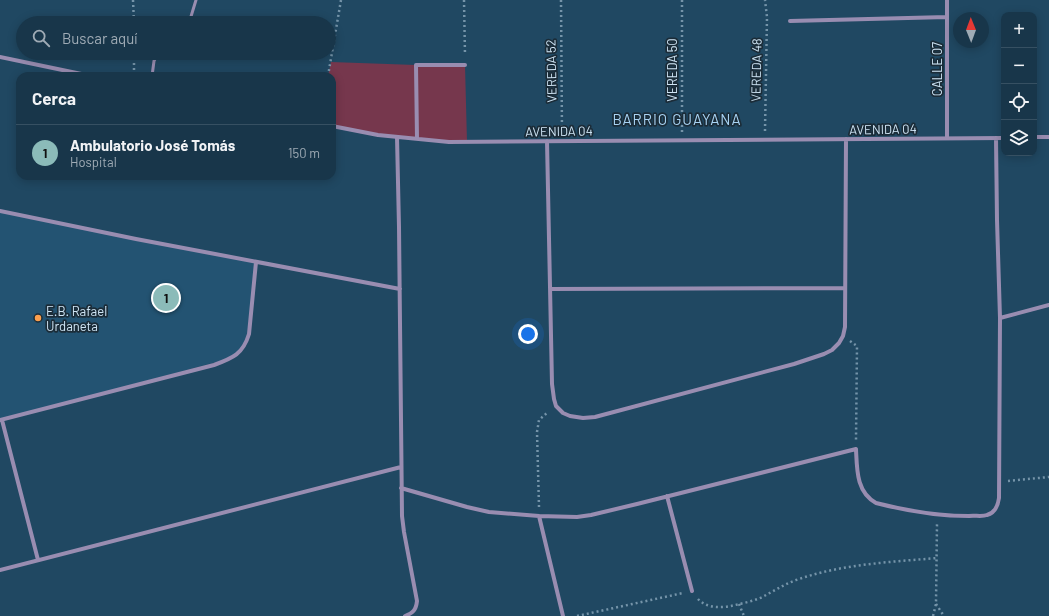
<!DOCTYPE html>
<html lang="es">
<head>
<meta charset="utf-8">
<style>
	:root { --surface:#18364a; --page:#254154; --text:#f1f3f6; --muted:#9fabb5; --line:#365062; --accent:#8bbbb9 }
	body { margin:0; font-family:Barlow,sans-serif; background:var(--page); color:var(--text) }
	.controls { position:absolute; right:12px; top:12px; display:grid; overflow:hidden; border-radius:8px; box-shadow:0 2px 10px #0003 }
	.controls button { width:36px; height:36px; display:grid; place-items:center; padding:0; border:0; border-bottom:1px solid var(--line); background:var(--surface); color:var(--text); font:20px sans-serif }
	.compass { position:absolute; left:953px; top:12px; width:36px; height:36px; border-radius:50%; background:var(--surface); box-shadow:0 2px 10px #0003; rotate:359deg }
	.you { position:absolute; left:528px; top:334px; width:14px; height:14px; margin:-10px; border:3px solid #fff; border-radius:50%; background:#1a73e8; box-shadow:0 0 0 6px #1a73e833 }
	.badge { display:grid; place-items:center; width:26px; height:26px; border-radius:50%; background:var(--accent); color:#111; font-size:13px; font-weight:700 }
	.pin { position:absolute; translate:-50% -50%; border:2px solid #fff; box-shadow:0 1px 4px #0006 }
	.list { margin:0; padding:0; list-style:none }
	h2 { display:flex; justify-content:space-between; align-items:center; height:52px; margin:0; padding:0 16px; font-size:17px }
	h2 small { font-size:13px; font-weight:400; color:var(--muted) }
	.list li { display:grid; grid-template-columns:26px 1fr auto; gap:12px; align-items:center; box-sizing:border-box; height:56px; padding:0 16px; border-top:1px solid var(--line) }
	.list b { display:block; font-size:15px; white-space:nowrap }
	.list p { margin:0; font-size:13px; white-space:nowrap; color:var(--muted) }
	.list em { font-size:13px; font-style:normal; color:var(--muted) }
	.icon { flex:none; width:22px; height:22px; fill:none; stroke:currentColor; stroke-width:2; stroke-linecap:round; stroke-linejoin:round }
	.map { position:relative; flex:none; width:1049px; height:616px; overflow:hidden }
	.search { position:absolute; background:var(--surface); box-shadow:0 2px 10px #0003; left:16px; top:16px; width:320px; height:44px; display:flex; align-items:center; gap:10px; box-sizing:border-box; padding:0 14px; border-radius:22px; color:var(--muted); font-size:15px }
	.panel { position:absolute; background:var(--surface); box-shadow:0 2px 10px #0003; left:16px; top:72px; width:320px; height:108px; border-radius:12px }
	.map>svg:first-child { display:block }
</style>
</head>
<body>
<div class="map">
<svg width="1049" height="616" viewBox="0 0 1049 616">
	<rect width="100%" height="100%" fill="#204862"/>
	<!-- built -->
	<path fill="#235372" d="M0,211l256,51 -10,82 -15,14 -231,62z"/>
	<!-- green -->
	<path fill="#76374d" d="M331,62l85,3h49l2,77 -89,-7 -46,-9v-50h-4z"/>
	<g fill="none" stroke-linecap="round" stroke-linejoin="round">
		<!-- path -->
		<path stroke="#7594a9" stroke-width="2.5" stroke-dasharray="2 3" stroke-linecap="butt" d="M133,0l1,23
			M464,0l1,55
			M561,0l1,133
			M682,0v132
			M134,53v23
			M328,76l13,-76
			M765,131l2,-114 -2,-17
			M850,341l7,5 -1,94
			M1008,481l41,-4
			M539,507l-2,-75 2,-12 9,-8
			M698,599c8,9 22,9 33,7 12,-3 25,-5 35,-11 11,-6 21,-12 33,-16 44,-15 92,-17 138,-21
			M739,604l5,12
			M936,604l8,12
			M577,616l106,-23
			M933,616l3,-12 1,-80"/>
		<!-- service -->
		<path stroke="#998db1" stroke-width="3" d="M189,23l7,-23
			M152,76l2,-15 4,-8"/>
		<!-- minor -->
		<path stroke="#998db1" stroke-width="4" d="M790,21l157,-4
			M0,57l91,19
			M332,126l46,9 71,7 555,-4
			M397,137l2,90 3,289 2,16 13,69c-1,9 -4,12 -12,15
			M1034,137h15
			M947,138v-138
			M417,139l-1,-74h49
			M547,141l5,243 2,15 2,7 7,7 7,3 13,2 12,-1 199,-53 30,-10 8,-4 7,-7 4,-7 2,-9 1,-188
			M0,211l136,28 264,50
			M550,289l295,-1
			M1000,318l49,-13
			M0,420l214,-55c19,-7 29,-11 35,-31l7,-72
			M2,420l36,140
			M401,488l66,19 22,5 50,4 38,1 14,-2 46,-11 219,-55c1,20 0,43 20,54 31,8 61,13 93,13 5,-1 13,1 18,-1 8,-2 11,-10 12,-17l1,-180 -3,-98 -1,-82
			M667,496l25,95
			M539,516l24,100
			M0,570l401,-103"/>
	</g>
	<!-- markers -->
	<circle fill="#fa9f4e" stroke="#1b2c38" stroke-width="1.5" cx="38" cy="318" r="4"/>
	<g text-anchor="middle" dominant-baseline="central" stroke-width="3.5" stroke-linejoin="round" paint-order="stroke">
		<!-- street labels -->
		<g font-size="13" fill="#cfe5f5" stroke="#1b2c38">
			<text transform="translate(937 69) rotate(-90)">CALLE 07</text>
			<text transform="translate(672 70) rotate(-90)">VEREDA 50</text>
			<text transform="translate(756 70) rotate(-89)">VEREDA 48</text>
			<text transform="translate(551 71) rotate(-91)">VEREDA 52</text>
			<text transform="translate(883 129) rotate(-1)">AVENIDA 04</text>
			<text transform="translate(559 131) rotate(-1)">AVENIDA 04</text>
		</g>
		<!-- poi labels -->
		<g font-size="13" fill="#cfe5f5" stroke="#1b2c38" text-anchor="start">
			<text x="46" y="311">E.B. Rafael<tspan x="46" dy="15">Urdaneta</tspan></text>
		</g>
		<!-- quarter labels -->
		<g font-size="15" letter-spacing="1" fill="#a8d3f3" stroke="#1b2c38">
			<text x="677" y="119">BARRIO GUAYANA</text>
		</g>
	</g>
</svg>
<div class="controls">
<button>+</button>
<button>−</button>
<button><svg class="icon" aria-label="locate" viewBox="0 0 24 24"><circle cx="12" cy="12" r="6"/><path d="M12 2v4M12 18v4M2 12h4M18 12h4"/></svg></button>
<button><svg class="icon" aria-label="layers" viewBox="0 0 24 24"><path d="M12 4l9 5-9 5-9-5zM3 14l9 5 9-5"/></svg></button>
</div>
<svg class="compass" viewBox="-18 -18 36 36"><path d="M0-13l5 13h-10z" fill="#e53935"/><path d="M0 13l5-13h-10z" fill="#9fabb5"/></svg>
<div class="you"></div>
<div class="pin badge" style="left:166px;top:298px">1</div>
<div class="search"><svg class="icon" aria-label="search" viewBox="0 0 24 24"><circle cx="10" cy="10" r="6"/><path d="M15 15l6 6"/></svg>Buscar aquí</div>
<section class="panel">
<h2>Cerca<small></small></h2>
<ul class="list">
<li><span class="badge">1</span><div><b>Ambulatorio José Tomás</b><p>Hospital</p></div><em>150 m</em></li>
</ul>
</section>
</div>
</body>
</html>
